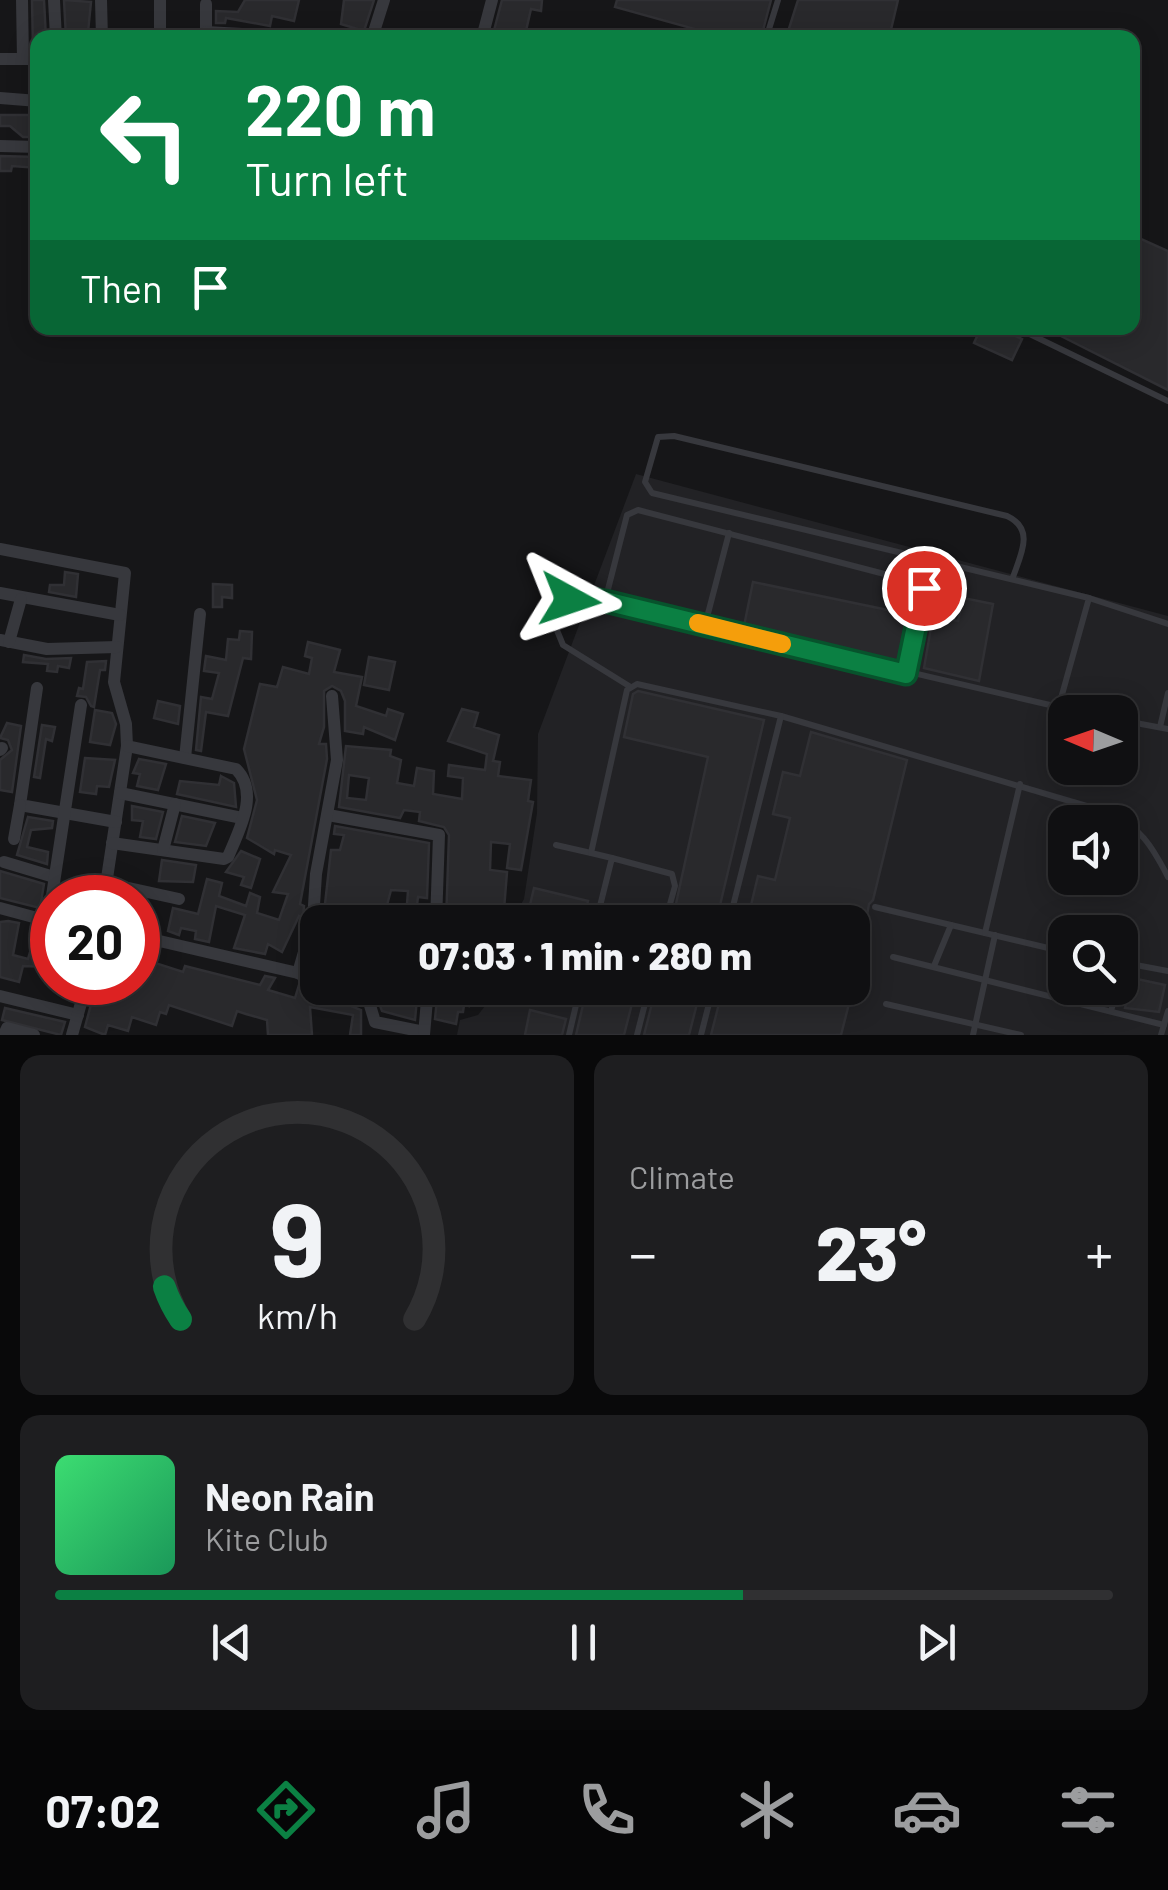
<!DOCTYPE html>
<html lang="en">
<head>
<meta charset="utf-8">
<style>
	:root { --surface:#101012; --page:#1e1e20; --text:#f1f3f6; --muted:#9c9d9f; --line:#303032; --accent:#0b8043 }
	body { margin:0; font-family:Barlow,sans-serif; background:var(--page); color:var(--text); height:100vh; display:flex; flex-direction:column; font-size:38px; white-space:nowrap }
	* { box-sizing:border-box; margin:0 }
	p { font-size:32px; color:var(--muted) }
	.icon { flex:none; width:55px; height:55px; fill:none; stroke:currentColor; stroke-width:2; stroke-linecap:round; stroke-linejoin:round }
	.map { position:relative; height:1035px; overflow:hidden }
	.panel { display:flex; flex-direction:column; gap:20px; padding:20px; background:#09090a; flex:1 }
	.panel>* { flex:none }
	.hud { position:absolute; left:30px; top:30px; width:1110px; height:305px; border-radius:20px; box-shadow:0 5px 25px #0003,0 0 0 2px var(--line); background:#0b8043; color:#fff; overflow:hidden }
	.needle { width:65px; rotate:272deg }
	.tools { position:absolute; left:1048px; top:695px; display:grid; gap:20px }
	.tools a { display:grid; place-items:center; width:90px; height:90px; border-radius:20px; background:var(--surface); box-shadow:0 5px 25px #0003,0 0 0 2px var(--line); font-size:50px }
	.speed { position:absolute; left:30px; top:875px; display:flex; gap:20px; font-size:50px; font-weight:700; text-align:center }
	.speed>* { display:grid; place-content:center; width:130px; height:130px; border-radius:50%; background:var(--surface); box-shadow:0 5px 25px #0003,0 0 0 2px var(--line); line-height:1 }
	.speed .limit { border:15px solid #d22; background:#fff; color:#111 }
	.pin { position:absolute; display:grid; place-items:center; width:85px; height:85px; color:#fff; margin:-42px; border:5px solid #fff; border-radius:50%; box-shadow:0 2px 10px #0007 }
	.me { position:absolute; width:110px; margin:-55px; rotate:95deg; stroke-linejoin:round; filter:drop-shadow(0 0 8px #0008) }
	.turn { display:flex; align-items:center; gap:35px; height:210px; padding:0 50px; font-size:45px }
	.turn .icon { width:130px; height:130px; stroke-width:2.5 }
	.turn b { display:block; font-size:70px; line-height:85px }
	.then { display:flex; align-items:center; height:95px; padding:0 50px; background:#0003; gap:20px; font-size:38px }
	.big { font-size:75px; font-weight:800; line-height:1.1 }
	.panel .card { flex:1; display:flex; flex-direction:column; justify-content:center; gap:15px; min-width:0; padding:0 35px; border-radius:20px; background:var(--page) }
	.panel .dial { align-items:center; gap:0 }
	.dial svg { height:260px; overflow:visible; fill:none; stroke:var(--line); stroke-width:7; stroke-linecap:round; text-anchor:middle }
	.dial text { fill:var(--text); stroke:none }
	.song { display:flex; align-items:center; gap:30px }
	.cover { width:120px; height:120px; border-radius:15px; background:linear-gradient(135deg,hsl(140 70% 55%),hsl(150 70% 35%)) }
	.played { height:10px; border-radius:5px; background:linear-gradient(90deg,var(--accent) 65%,var(--line) 65%) }
	.keys { display:flex; justify-content:space-around; direction:ltr }
	.heat { display:flex; justify-content:space-between; align-items:center; font-size:55px; direction:ltr }
	.panel .tiles { flex:1; display:grid; gap:20px; grid-template-columns:1fr 1fr }
	.card:last-child { grid-column:span 2 }
	.trip { position:absolute; left:300px; top:905px; width:570px; height:100px; border-radius:20px; background:var(--surface); box-shadow:0 5px 25px #0003,0 0 0 2px var(--line); font-weight:800; line-height:100px; text-align:center }
	.menu { display:flex; height:160px; justify-content:space-around; align-items:center; background:#060607; color:var(--muted) }
	.menu .icon { width:70px; height:70px }
	.menu .on { color:var(--accent) }
	.menu b { font-size:45px; color:var(--text) }
	.map>svg:first-child { display:block }
	.built { fill:#222225; fill-rule:evenodd }
	.building { fill:#29292c; stroke:#303034; stroke-width:2.5; fill-rule:evenodd }
	.lines { fill:none; stroke-linecap:round; stroke-linejoin:round }
	.service { stroke:#37383d; stroke-width:6 }
	.minor { stroke:#37383d; stroke-width:12 }
	.route-casing { stroke:#07532c; stroke-width:25 }
	.route { stroke:#0b8043; stroke-width:18 }
	.slow { stroke:#f59e0b; stroke-width:18 }
</style>
</head>
<body>
<div class="map">
<svg width="1168" height="1035" viewBox="0 0 1168 1035">
	<rect width="100%" height="100%" fill="#161618"/>
	<path class="built" d="M636,474L1168,616V1035H457L460,1020L478,1015L499,988H852V922H511L524,899L537,813L538,734ZM1065,712H1120V768H1065ZM1065,822H1120V878H1065ZM1065,932H1120V988H1065Z"/>
	<g class="building">
		<polygon points="32,0 44,0 46,38 38,38 38,49 33,49"/>
		<polygon points="64,0 91,2 88,32 66,38"/>
		<polygon points="245,0 299,0 294,21 272,16 270,26 226,18 225,23 216,23 216,11 238,12"/>
		<polygon points="344,0 374,0 364,31 341,24"/>
		<polygon points="502,0 542,0 541,11 531,9 525,35 492,38"/>
		<polygon points="617,0 771,0 761,38 727,38 615,7"/>
		<polygon points="798,0 898,0 889,38 786,38"/>
		<polygon points="0,115 36,115 37,137 23,137 10,126 0,126"/>
		<polygon points="0,156 38,157 38,168 12,166 11,171 0,171"/>
		<polygon points="1132,235 1168,251 1168,390 1045,328 1132,328"/>
		<polygon points="981,328 998,328 1022,339 1012,360 974,343"/>
		<polygon points="65,572 78,574 76,597 49,592 50,585 64,585"/>
		<polygon points="753,582 912,615 902,663 744,626"/>
		<polygon points="213,584 232,585 232,598 222,597 222,607 213,607"/>
		<polygon points="963,598 993,604 979,681 924,668 933,616 958,621"/>
		<polygon points="240,631 252,632 251,659 243,658 228,716 206,712 201,751 196,750 201,697 212,699 219,673 204,671 206,656 226,660 228,639 239,640"/>
		<polygon points="308,642 340,650 334,672 362,677 356,706 386,716 388,709 403,714 395,740 364,727 363,734 345,731 345,701 341,691 332,686 324,691 324,727 319,744 326,744 327,759 300,904 304,906 303,918 299,916 282,952 268,944 265,954 234,948 245,915 216,906 209,942 195,939 196,931 181,928 179,935 168,931 173,908 198,914 207,879 222,883 219,896 246,906 250,893 260,897 257,913 279,920 288,894 273,892 291,855 275,850 274,854 247,838 257,800 244,749 260,684 277,687 283,667 309,674 312,658 305,656"/>
		<polygon points="24,655 46,659 71,658 69,668 58,666 57,672 47,671 48,664 23,662"/>
		<polygon points="369,657 395,662 389,690 364,685"/>
		<polygon points="106,661 105,670 100,670 94,707 91,706 86,697 77,696 79,688 83,689 87,662"/>
		<polygon points="638,691 764,720 716,922 672,922 708,757 624,737 633,694"/>
		<polygon points="158,701 180,706 178,724 154,718"/>
		<path d="M462,709L478,713L474,727L499,735L493,761L500,762L498,776L531,780L528,801L533,802L521,870L507,868L510,844L491,842L490,870L507,872L503,922H446L449,835L444,827L419,821L420,812L404,810L400,818L339,807L346,746L391,750L390,756L401,760L397,783L414,786L417,768L434,771L433,794L462,799L463,778L448,776L449,765L485,770L487,754L448,741ZM349,775L369,778L366,800L347,798Z"/>
		<polygon points="95,710 112,713 116,724 110,745 90,742"/>
		<polygon points="7,723 21,726 12,792 0,790 0,760 12,750 8,740 0,738"/>
		<polygon points="42,725 55,727 52,741 46,739 40,778 34,777"/>
		<polygon points="811,732 907,760 873,900 869,904 856,974 852,922 747,922 758,876 775,880 790,818 773,814 783,772 800,776"/>
		<polygon points="85,758 115,760 109,787 97,786 96,794 80,792"/>
		<polygon points="139,759 166,764 158,790 137,786 140,774 133,773"/>
		<polygon points="221,776 234,783 236,807 177,794 180,781 219,785"/>
		<polygon points="132,806 163,812 156,839 140,837 143,821 132,820"/>
		<polygon points="182,816 215,823 206,846 175,842"/>
		<polygon points="28,817 53,821 52,828 31,830 27,847 48,852 47,864 17,855"/>
		<polygon points="335,826 429,843 427,898 418,897 417,905 407,904 408,891 391,890 386,909 402,912 400,922 323,922 331,850 340,850 344,835 334,834"/>
		<polygon points="241,851 260,859 251,888 241,885 244,877 226,872"/>
		<polygon points="162,860 196,865 193,882 159,881"/>
		<polygon points="0,871 44,884 40,908 0,898"/>
		<polygon points="534,888 588,901 583,922 526,922"/>
		<polygon points="8,921 19,923 13,955 28,959 30,952 37,954 45,931 52,932 49,967 23,966 19,982 0,977 0,922"/>
		<polygon points="138,946 159,951 155,963 183,972 185,966 260,985 265,976 275,978 268,990 295,998 299,985 361,1010 361,1035 350,1035 353,1015 310,1007 312,1035 268,1035 267,1020 246,1014 237,1011 232,1026 169,1005 166,1014 160,1012 156,1025 132,1017 128,1031 108,1025 105,1035 85,1027 97,982 138,982"/>
		<polygon points="1132,978 1165,985 1159,1012 1125,1008"/>
		<polygon points="384,988 418,988 415,1020 382,1011 376,995 383,997"/>
		<polygon points="438,988 473,988 469,1006 464,1005 463,1012 458,1012 456,1024 435,1019"/>
		<polygon points="587,988 636,988 624,1035 576,1035"/>
		<polygon points="656,988 701,988 689,1035 644,1035"/>
		<polygon points="723,988 853,988 841,1035 711,1035"/>
		<polygon points="5,1008 65,1022 61,1035 2,1020"/>
		<polygon points="530,1010 566,1019 562,1035 525,1035"/>
	</g>
	<g class="lines">
		<g class="service">
			<polyline points="769,29 778,0"/>
			<polyline points="1017,328 1168,401"/>
			<path d="M1013,577C1021,554 1035,529 1007,516L674,436L658,437L645,482L652,493L1089,598L1058,709"/>
			<polyline points="1089,598 1168,624"/>
			<polyline points="605,601 627,515 638,510 919,583 925,597 906,674"/>
			<polyline points="705,625 729,533"/>
			<polyline points="629,686 563,645 554,623 570,600 605,601 1080,712"/>
			<polyline points="1120,720 1168,729"/>
			<polyline points="1160,727 1168,693"/>
			<polyline points="556,845 591,853"/>
			<path d="M612,858L591,853L627,690L637,684L781,716L1107,812C1140,826 1152,846 1168,877"/>
			<polyline points="875,907 1065,952"/>
			<polyline points="596,922 612,858 672,874 675,886 665,922"/>
			<polyline points="729,922 781,716"/>
			<polyline points="985,933 1020,784"/>
			<polyline points="893,957 1164,1025"/>
			<polyline points="1120,962 1168,971"/>
			<polyline points="934,966 951,925"/>
			<polyline points="1051,994 1056,951"/>
			<polyline points="886,1004 1021,1035"/>
			<polyline points="1111,1011 1125,963"/>
			<polyline points="569,1035 580,988"/>
			<polyline points="637,1035 649,988"/>
			<polyline points="701,1035 713,988"/>
			<polyline points="973,1035 995,935"/>
			<polyline points="1161,1035 1168,1011"/>
		</g>
		<g class="minor">
			<polyline points="22,0 23,59"/>
			<polyline points="54,0 56,38"/>
			<polyline points="101,0 102,38"/>
			<polyline points="160,0 160,38"/>
			<polyline points="206,32 206,4"/>
			<polyline points="205,38 206,32 310,38"/>
			<polyline points="372,38 384,0"/>
			<polyline points="482,38 492,0"/>
			<polyline points="0,59 38,59"/>
			<polyline points="0,98 38,101"/>
			<polyline points="0,146 38,147"/>
			<polyline points="0,549 125,573 114,682 126,724 127,746 104,898"/>
			<polyline points="0,593 120,615"/>
			<polyline points="0,640 47,649 117,647"/>
			<polyline points="9,642 21,599"/>
			<polyline points="37,688 20,805 116,822"/>
			<polyline points="0,750 2,748"/>
			<polyline points="185,758 200,614"/>
			<polyline points="120,793 242,818"/>
			<polyline points="328,815 439,835 436,922"/>
			<polyline points="14,839 20,805"/>
			<path d="M112,843L224,859L228,857C239,830 260,793 236,769L127,746"/>
			<polyline points="163,850 175,804"/>
			<polyline points="4,862 54,877"/>
			<polyline points="106,883 179,899"/>
			<polyline points="0,908 52,922"/>
			<polyline points="48,922 81,705"/>
			<polyline points="138,936 298,973 318,984"/>
			<polyline points="298,973 313,921 316,874 337,760 332,696"/>
			<polyline points="324,988 369,1002 375,1022 424,1032"/>
			<polyline points="0,996 78,1015"/>
			<polyline points="4,1035 7,1028 34,1035"/>
			<polyline points="72,1035 87,982"/>
			<polyline points="424,1035 428,988"/>
		</g>
	</g>
	<g class="lines">
		<defs>
			<polyline id="route" points="570,600 582,597 605,601 906,674 924,588"/>
		</defs>
		<use href="#route" class="route-casing"/>
		<use href="#route" class="route"/>
		<polyline class="slow" points="698,623 782,644"/>
	</g>
</svg>
<div class="tools">
<a><svg class="needle" viewBox="-14 -14 28 28"><path d="M0-13l5 13h-10z" fill="#e53935"/><path d="M0 13l5-13h-10z" fill="#9c9d9f"/></svg></a>
<a><svg class="icon" aria-label="sound" viewBox="0 0 24 24"><path d="M4 9h4l5-4v14l-5-4H4zM17 9q2 3 0 6"/></svg></a>
<a><svg class="icon" aria-label="search" viewBox="0 0 24 24"><circle cx="10" cy="10" r="6"/><path d="M15 15l6 6"/></svg></a>
</div>
<div class="speed"><div class="limit">20</div></div>
<div class="pin" style="left:924px;top:588px;background:#d93025"><svg class="icon" aria-label="arrive" viewBox="0 0 24 24"><path d="M6 21V4h12l-3 4 3 4H6"/></svg></div>
<svg class="me" style="left:570px;top:600px" viewBox="-20 -20 40 40"><path d="M0-17L14 15 0 8-14 15z" fill="#0b8043" stroke="#fff" stroke-width="4"/></svg>
<div class="trip">07:03 · 1 min · 280 m</div>
<div class="hud">
<div class="turn"><svg class="icon" aria-label="left" viewBox="0 0 24 24"><path d="M17 20v-9H6M10 6l-5 5 5 5"/></svg><div><b>220 m</b>Turn left</div></div>
<div class="then">Then<svg class="icon" aria-label="arrive" viewBox="0 0 24 24"><path d="M6 21V4h12l-3 4 3 4H6"/></svg></div>
</div>
</div>
<section class="panel">
<div class="tiles">
<div class="card dial"><svg viewBox="0 0 100 80">
<path d="M14 69A42 42 0 1 1 86 69"/>
<path d="M14 69A42 42 0 0 1 9 59" stroke="#0b8043"/>
<text x="50" y="56" font-size="32" font-weight="700">9</text>
<text x="50" y="72" font-size="11">km/h</text>
</svg></div>
<div class="card"><p>Climate</p>
<div class="heat"><a>−</a><b class="big">23°</b><a>+</a></div>
</div>
<div class="card">
<div class="song"><i class="cover"></i><div><b>Neon Rain</b><p>Kite Club</p></div></div>
<div class="played"></div>
<div class="keys"><svg class="icon" aria-label="previous" viewBox="0 0 24 24"><path d="M18 5L8 12l10 7zM5 5v14"/></svg><svg class="icon" aria-label="pause" viewBox="0 0 24 24"><path d="M8 5v14M16 5v14"/></svg><svg class="icon" aria-label="next" viewBox="0 0 24 24"><path d="M6 5l10 7-10 7zM19 5v14"/></svg></div>
</div>
</div>
</section>
<nav class="menu">
<b>07:02</b>
<svg class="icon on" aria-label="directions" viewBox="0 0 24 24"><path d="M12 3l9 9-9 9-9-9zM9 14v-3h6M13 9l2 2-2 2"/></svg>
<svg class="icon" aria-label="music" viewBox="0 0 24 24"><path d="M9 18V5l10-2v13"/><circle cx="6" cy="18" r="3"/><circle cx="16" cy="16" r="3"/></svg>
<svg class="icon" aria-label="phone" viewBox="0 0 24 24"><path d="M5 4h4l2 5-3 2q2 4 5 5l2-3 5 2v4C11 20 4 13 5 4z"/></svg>
<svg class="icon" aria-label="climate" viewBox="0 0 24 24"><path d="M12 3v18M4 7l16 10M4 17L20 7"/></svg>
<svg class="icon" aria-label="car" viewBox="0 0 24 24"><path d="M5 17H2v-5l4-1 3-4h7l3 4 3 1v5h-3M9 17h6M6 11h13"/><circle cx="7" cy="17" r="2"/><circle cx="17" cy="17" r="2"/></svg>
<svg class="icon" aria-label="filters" viewBox="0 0 24 24"><path d="M4 7h16M4 17h16"/><circle cx="9" cy="7" r="2"/><circle cx="15" cy="17" r="2"/></svg>
</nav>
</body>
</html>
